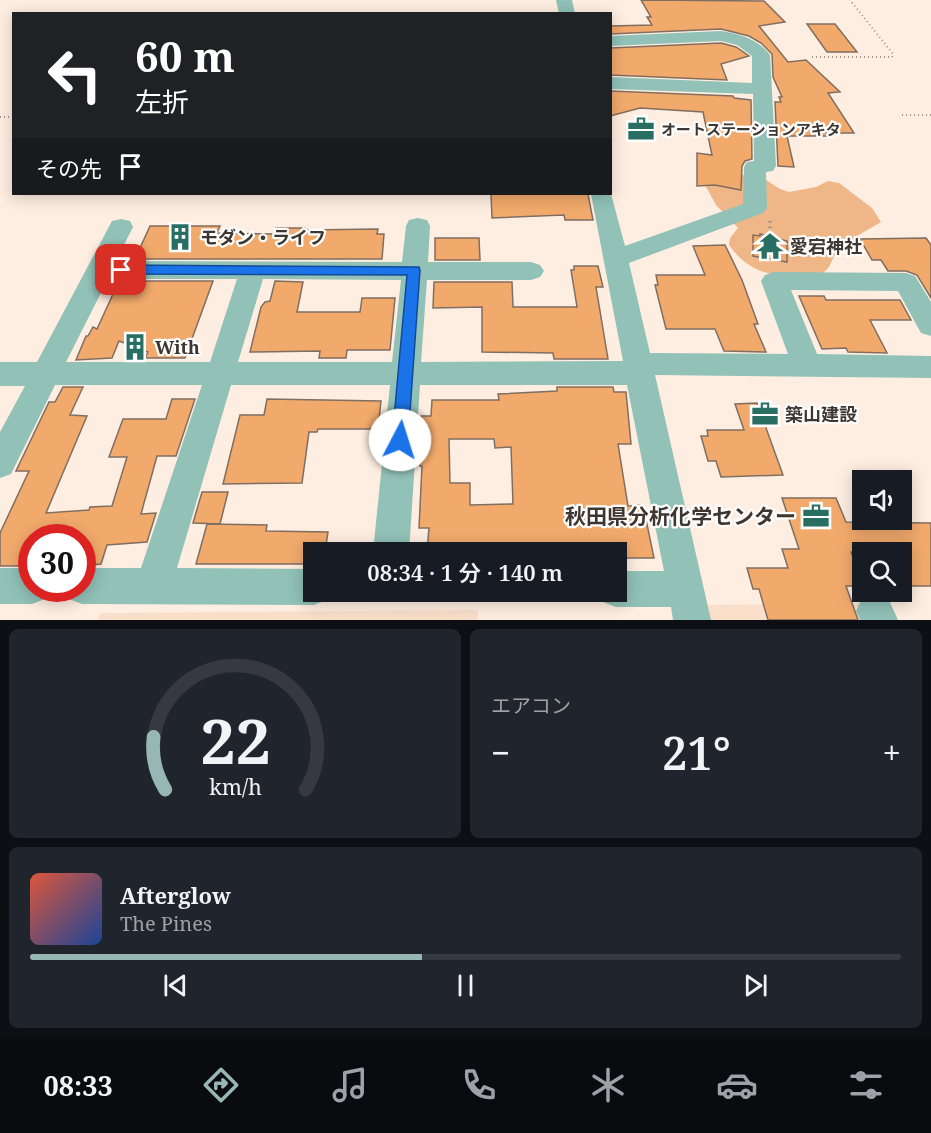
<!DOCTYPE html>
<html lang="ja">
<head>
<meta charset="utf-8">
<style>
	:root { --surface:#171b24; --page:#20242c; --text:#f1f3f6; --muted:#9ea1a6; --line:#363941; --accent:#97b7b4 }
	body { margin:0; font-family:"Noto Serif","Noto Sans JP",serif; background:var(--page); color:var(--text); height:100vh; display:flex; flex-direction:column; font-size:22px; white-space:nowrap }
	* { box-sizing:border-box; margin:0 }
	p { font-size:20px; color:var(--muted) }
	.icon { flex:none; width:33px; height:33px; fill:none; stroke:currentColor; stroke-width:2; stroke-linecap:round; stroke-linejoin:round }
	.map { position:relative; height:620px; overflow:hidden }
	.details { display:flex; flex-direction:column; gap:9px; padding:9px; background:#0d0f14; flex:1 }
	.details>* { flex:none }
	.guide { position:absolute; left:12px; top:12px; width:600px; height:183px; border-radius:0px; box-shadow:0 3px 15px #0003; background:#202124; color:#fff; overflow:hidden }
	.tools { position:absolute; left:852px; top:470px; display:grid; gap:12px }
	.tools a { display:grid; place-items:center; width:60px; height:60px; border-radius:0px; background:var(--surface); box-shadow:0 3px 15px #0003; font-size:30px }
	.speed { position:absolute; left:18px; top:524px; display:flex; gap:12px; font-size:30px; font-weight:700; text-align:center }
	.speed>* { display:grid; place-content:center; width:78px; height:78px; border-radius:50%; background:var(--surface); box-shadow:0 3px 15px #0003; line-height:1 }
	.speed .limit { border:9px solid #d22; background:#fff; color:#111 }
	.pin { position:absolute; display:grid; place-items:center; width:51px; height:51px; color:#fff; margin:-26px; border-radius:12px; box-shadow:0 3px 9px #0006 }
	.me { position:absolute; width:66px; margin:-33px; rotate:5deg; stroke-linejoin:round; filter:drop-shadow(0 0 4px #0008) }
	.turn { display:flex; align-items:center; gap:21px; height:126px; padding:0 24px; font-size:27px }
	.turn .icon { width:78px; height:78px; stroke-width:2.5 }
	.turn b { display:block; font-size:42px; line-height:51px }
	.then { display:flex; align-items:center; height:57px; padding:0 24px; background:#0003; gap:12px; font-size:22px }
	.big { font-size:45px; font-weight:600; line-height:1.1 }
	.details .tile { flex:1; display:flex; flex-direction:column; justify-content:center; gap:9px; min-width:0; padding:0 21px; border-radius:9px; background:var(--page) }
	.details .dial { align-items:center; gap:0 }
	.dial svg { height:156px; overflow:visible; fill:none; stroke:var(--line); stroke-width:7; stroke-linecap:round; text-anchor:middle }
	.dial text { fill:var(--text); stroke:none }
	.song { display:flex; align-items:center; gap:18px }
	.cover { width:72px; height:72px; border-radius:9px; background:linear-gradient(135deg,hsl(10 70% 55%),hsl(220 70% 35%)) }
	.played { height:6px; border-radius:3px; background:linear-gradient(90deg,var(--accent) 45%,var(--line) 45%) }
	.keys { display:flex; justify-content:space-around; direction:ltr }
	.heat { display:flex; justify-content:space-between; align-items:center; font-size:33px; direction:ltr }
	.details .tiles { flex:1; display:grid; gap:9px; grid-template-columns:1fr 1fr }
	.tile:last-child { grid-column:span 2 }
	.trip { position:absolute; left:303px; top:542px; width:324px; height:60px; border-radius:0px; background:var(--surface); box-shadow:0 3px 15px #0003; font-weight:600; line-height:60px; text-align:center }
	.tab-bar { display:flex; height:96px; justify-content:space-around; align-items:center; background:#090b0e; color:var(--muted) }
	.tab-bar .icon { width:42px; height:42px }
	.tab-bar .selected { color:var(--accent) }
	.tab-bar b { font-size:27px; color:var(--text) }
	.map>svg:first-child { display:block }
	.built { fill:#f9dfca }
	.green { fill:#efb688 }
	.building { fill:#f2aa6c; stroke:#806e60; stroke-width:1.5; fill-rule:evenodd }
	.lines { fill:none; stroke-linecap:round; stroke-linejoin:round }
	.path-far1 { stroke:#a1958b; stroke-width:2; stroke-dasharray:1 3; stroke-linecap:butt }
	.path { stroke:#a1958b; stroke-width:4; stroke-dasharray:1.5 4; stroke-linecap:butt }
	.street { fill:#91c1b7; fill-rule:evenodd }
	.route { fill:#1a73e8; stroke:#114b97; stroke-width:1.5 }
	.labels { text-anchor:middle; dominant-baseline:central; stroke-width:4.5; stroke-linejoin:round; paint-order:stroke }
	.far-poi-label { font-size:15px; font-weight:bold; fill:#3e3630; stroke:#fefefe; text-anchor:start }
	.poi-label { font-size:18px; font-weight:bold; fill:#3e3630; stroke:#fefefe; text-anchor:start }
	.near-poi-label { font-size:21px; font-weight:bold; fill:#3e3630; stroke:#fefefe; text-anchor:end }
</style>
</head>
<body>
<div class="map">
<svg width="931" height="620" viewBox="0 0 931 620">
	<rect width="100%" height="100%" fill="#feeee1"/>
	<g class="built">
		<polygon points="861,603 868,620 708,620 704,605"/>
		<polygon points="478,610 478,620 98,620 100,613"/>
	</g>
	<path class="green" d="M722,172L763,178L780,189L789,192L816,187L828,181L839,183L872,208L881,222L857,236L834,256L829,267L819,277C781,276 753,279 729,245L730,238L738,228L716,205L705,185Z"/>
	<g class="building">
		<polygon points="641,0 764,1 785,22 759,26 788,62 806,60 840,92 828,93 854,133 826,133 828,136 787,136 794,167 778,166 775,102 781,102 779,97 782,97 773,77 772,54 761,43 749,36 721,29 610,34 610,26 652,25 647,17 651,17"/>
		<polygon points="807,24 835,24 857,52 827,52"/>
		<polygon points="721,43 736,47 749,56 721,64 727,80 610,75 610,48"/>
		<polygon points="610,91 733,96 734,98 751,100 752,159 745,161 742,166 741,190 715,185 697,186 697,153 712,155 703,112 640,108 610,116"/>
		<polygon points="491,194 588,194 593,220 565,220 564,215 492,218"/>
		<polygon points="150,226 220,226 217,233 274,234 276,228 305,228 304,230 378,229 377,234 384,234 382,259 135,259"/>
		<polygon points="760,234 787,241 787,262 753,256 753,235 760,236"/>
		<polygon points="435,238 479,238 480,260 435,260"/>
		<polygon points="926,238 931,245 931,298 917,275 906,271 888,271 881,260 872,260 860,239"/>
		<polygon points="725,245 742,280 758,324 754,324 766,352 724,351 715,329 666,329 655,285 658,285 656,275 705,275 693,246"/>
		<polygon points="574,266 598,266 603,287 596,287 608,359 554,359 553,353 482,352 482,307 433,308 434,282 512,282 513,307 577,307 571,270 574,270"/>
		<polygon points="119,281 213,281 185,358 145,358 148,352 119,341 112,358 76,360 86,336 88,336 93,327 97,329"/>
		<polygon points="275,281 303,282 297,312 360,312 362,298 395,298 390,350 347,350 346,358 319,358 320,351 250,352 261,307 265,302 270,301"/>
		<polygon points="799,296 824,296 826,300 900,300 911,320 870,320 887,353 848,352 846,348 822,349"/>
		<polygon points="63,387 83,387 70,415 87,416 46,513 89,510 90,507 112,506 127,457 109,457 123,419 166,419 172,399 195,399 176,456 157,456 141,514 156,513 147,542 107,545 101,564 82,566 82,537 32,537 32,566 0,566 0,533 29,471 16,471 49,402 55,402"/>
		<path d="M557,387H613L614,392H626L631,444H618L628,506L643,505L654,558H625L624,552H427L429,528H419L422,466H420V439L421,416H431L432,400H499L498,394L557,391ZM449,439H494L495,448L511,447L513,504L470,505V483H450Z"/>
		<polygon points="267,399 381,401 378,429 318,429 317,432 309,432 302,483 223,484 240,415 264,415"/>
		<polygon points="757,403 783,475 721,477 716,461 708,461 701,436 708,436 707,430 744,430 735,404"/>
		<polygon points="202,492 228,492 220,524 193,523"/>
		<polygon points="782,498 836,498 846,522 931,523 931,586 902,586 902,552 851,552 862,583 862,586 846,586 858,620 768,620 759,589 753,589 747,568 788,568 782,549 799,549"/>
		<polygon points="207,524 267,525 266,531 328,532 325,552 314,552 314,564 196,564"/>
	</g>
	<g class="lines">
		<g class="path-far1">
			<polyline points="812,57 892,57 893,54 850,0"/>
			<polyline points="902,115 931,115"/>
			<polyline points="0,117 14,117"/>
		</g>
		<polyline class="path" points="770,221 770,234"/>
		<g class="street">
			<polygon points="556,0 572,0 575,14 559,14"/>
			<path d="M721,31C740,34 758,39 770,55L776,166L773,171L766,172L767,208L763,213L629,263L650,353L788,354L761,281L765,275L774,272L906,273L915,276L931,302V336L921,333L898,291L791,290L817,354L931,356V378L655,375L711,620H673L671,607H616L603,602L598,591H616V571H664L627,385H420L409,552H373L390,385H231L177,568L314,569V591H331L327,600L314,605L82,604L69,599L64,588H82V568H141L202,385H55L11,474L0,478V432L25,386H0V362H37L112,221L121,219L130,221L133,227L116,261L402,262L406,226L409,220L418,218L427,220L430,226L428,262H531L540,265L544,271L540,277L531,280H427L421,362L623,361L591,194H610V190L625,246L743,204L744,167L747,162L754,161L753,94L610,89V77L752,83V56L737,45L721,41L610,46V36ZM108,279H237L210,362H66ZM263,279L401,280L392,362H238Z"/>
			<polygon points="0,568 32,568 32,588 50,588 45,599 32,604 0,604"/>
			<polygon points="875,592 888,598 898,620 860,620 856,611 862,598"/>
		</g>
	</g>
	<polygon class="route" points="121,265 419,267 420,270 408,440 405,445 400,447 394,445 392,440 407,275 121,274 115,270"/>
	<defs>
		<symbol id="office-bare" viewBox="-9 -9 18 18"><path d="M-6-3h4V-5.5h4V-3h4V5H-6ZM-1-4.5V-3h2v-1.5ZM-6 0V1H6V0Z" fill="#286e63" stroke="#fefefe" stroke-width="2.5" paint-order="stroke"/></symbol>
		<symbol id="building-bare" viewBox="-9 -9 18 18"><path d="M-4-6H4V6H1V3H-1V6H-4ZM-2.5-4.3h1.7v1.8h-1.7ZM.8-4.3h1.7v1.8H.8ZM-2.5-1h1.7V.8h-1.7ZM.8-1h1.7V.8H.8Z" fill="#286e63" stroke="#fefefe" stroke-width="2.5" paint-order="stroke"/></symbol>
		<symbol id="temple-bare" viewBox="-9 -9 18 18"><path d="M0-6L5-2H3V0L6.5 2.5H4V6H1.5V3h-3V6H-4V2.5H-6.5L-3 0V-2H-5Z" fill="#286e63" stroke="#fefefe" stroke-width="2.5" paint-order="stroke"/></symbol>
	</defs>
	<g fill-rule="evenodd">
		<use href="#office-bare" x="622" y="110" width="38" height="38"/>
		<use href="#building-bare" x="161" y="218" width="38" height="38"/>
		<use href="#temple-bare" x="751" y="227" width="38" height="38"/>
		<use href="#building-bare" x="116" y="328" width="38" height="38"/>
		<use href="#office-bare" x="746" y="395" width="38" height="38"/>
		<use href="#office-bare" x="797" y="497" width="38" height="38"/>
	</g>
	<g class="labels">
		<g class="far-poi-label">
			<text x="661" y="129">オートステーションアキタ</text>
		</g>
		<g class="poi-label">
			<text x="200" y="237">モダン・ライフ</text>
			<text x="790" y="246">愛宕神社</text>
			<text x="155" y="347">With</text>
			<text x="785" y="414">築山建設</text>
		</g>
		<g class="near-poi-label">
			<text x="796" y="516">秋田県分析化学センター</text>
		</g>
	</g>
</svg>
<div class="tools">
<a><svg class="icon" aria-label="sound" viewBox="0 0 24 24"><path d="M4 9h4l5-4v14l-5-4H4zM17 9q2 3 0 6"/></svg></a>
<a><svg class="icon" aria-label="search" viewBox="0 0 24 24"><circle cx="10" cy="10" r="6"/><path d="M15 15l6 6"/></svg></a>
</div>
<div class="speed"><div class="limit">30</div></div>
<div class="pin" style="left:121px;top:270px;background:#d93025"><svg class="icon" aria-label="arrive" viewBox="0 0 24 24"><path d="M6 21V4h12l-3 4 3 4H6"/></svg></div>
<svg class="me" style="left:400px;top:440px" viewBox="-20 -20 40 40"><circle r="19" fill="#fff"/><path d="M0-13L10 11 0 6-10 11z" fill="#1a73e8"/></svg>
<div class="trip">08:34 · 1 分 · 140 m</div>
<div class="guide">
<div class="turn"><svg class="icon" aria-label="left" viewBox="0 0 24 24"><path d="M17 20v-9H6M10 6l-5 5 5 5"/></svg><div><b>60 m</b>左折</div></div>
<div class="then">その先<svg class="icon" aria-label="arrive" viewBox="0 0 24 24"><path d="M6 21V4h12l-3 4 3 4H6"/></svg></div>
</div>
</div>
<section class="details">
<div class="tiles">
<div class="tile dial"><svg viewBox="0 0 100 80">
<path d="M14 69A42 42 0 1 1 86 69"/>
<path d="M14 69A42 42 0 0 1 8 42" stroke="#97b7b4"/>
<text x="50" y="56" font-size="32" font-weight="700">22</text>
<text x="50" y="72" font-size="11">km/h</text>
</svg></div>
<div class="tile"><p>エアコン</p>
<div class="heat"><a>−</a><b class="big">21°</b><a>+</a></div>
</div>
<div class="tile">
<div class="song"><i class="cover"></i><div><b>Afterglow</b><p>The Pines</p></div></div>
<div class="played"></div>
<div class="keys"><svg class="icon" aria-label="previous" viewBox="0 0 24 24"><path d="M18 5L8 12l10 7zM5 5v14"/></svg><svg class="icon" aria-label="pause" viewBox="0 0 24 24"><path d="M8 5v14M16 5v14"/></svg><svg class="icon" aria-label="next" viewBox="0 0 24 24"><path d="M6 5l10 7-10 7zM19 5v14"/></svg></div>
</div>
</div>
</section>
<nav class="tab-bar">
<b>08:33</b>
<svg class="icon selected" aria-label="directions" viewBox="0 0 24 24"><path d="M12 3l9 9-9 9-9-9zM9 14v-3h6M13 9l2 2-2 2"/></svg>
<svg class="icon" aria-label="music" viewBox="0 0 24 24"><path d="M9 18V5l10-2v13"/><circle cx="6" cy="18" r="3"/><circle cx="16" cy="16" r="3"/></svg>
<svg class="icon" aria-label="phone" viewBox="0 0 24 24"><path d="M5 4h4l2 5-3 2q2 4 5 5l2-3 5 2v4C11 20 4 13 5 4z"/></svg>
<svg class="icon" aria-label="climate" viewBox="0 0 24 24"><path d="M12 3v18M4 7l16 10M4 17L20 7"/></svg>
<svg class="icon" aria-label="car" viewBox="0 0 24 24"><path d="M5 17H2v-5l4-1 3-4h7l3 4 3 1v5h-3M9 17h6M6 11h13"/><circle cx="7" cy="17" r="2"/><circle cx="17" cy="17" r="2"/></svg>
<svg class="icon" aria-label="filters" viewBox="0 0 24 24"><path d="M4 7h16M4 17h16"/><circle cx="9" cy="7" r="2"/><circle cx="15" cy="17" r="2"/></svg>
</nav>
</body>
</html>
